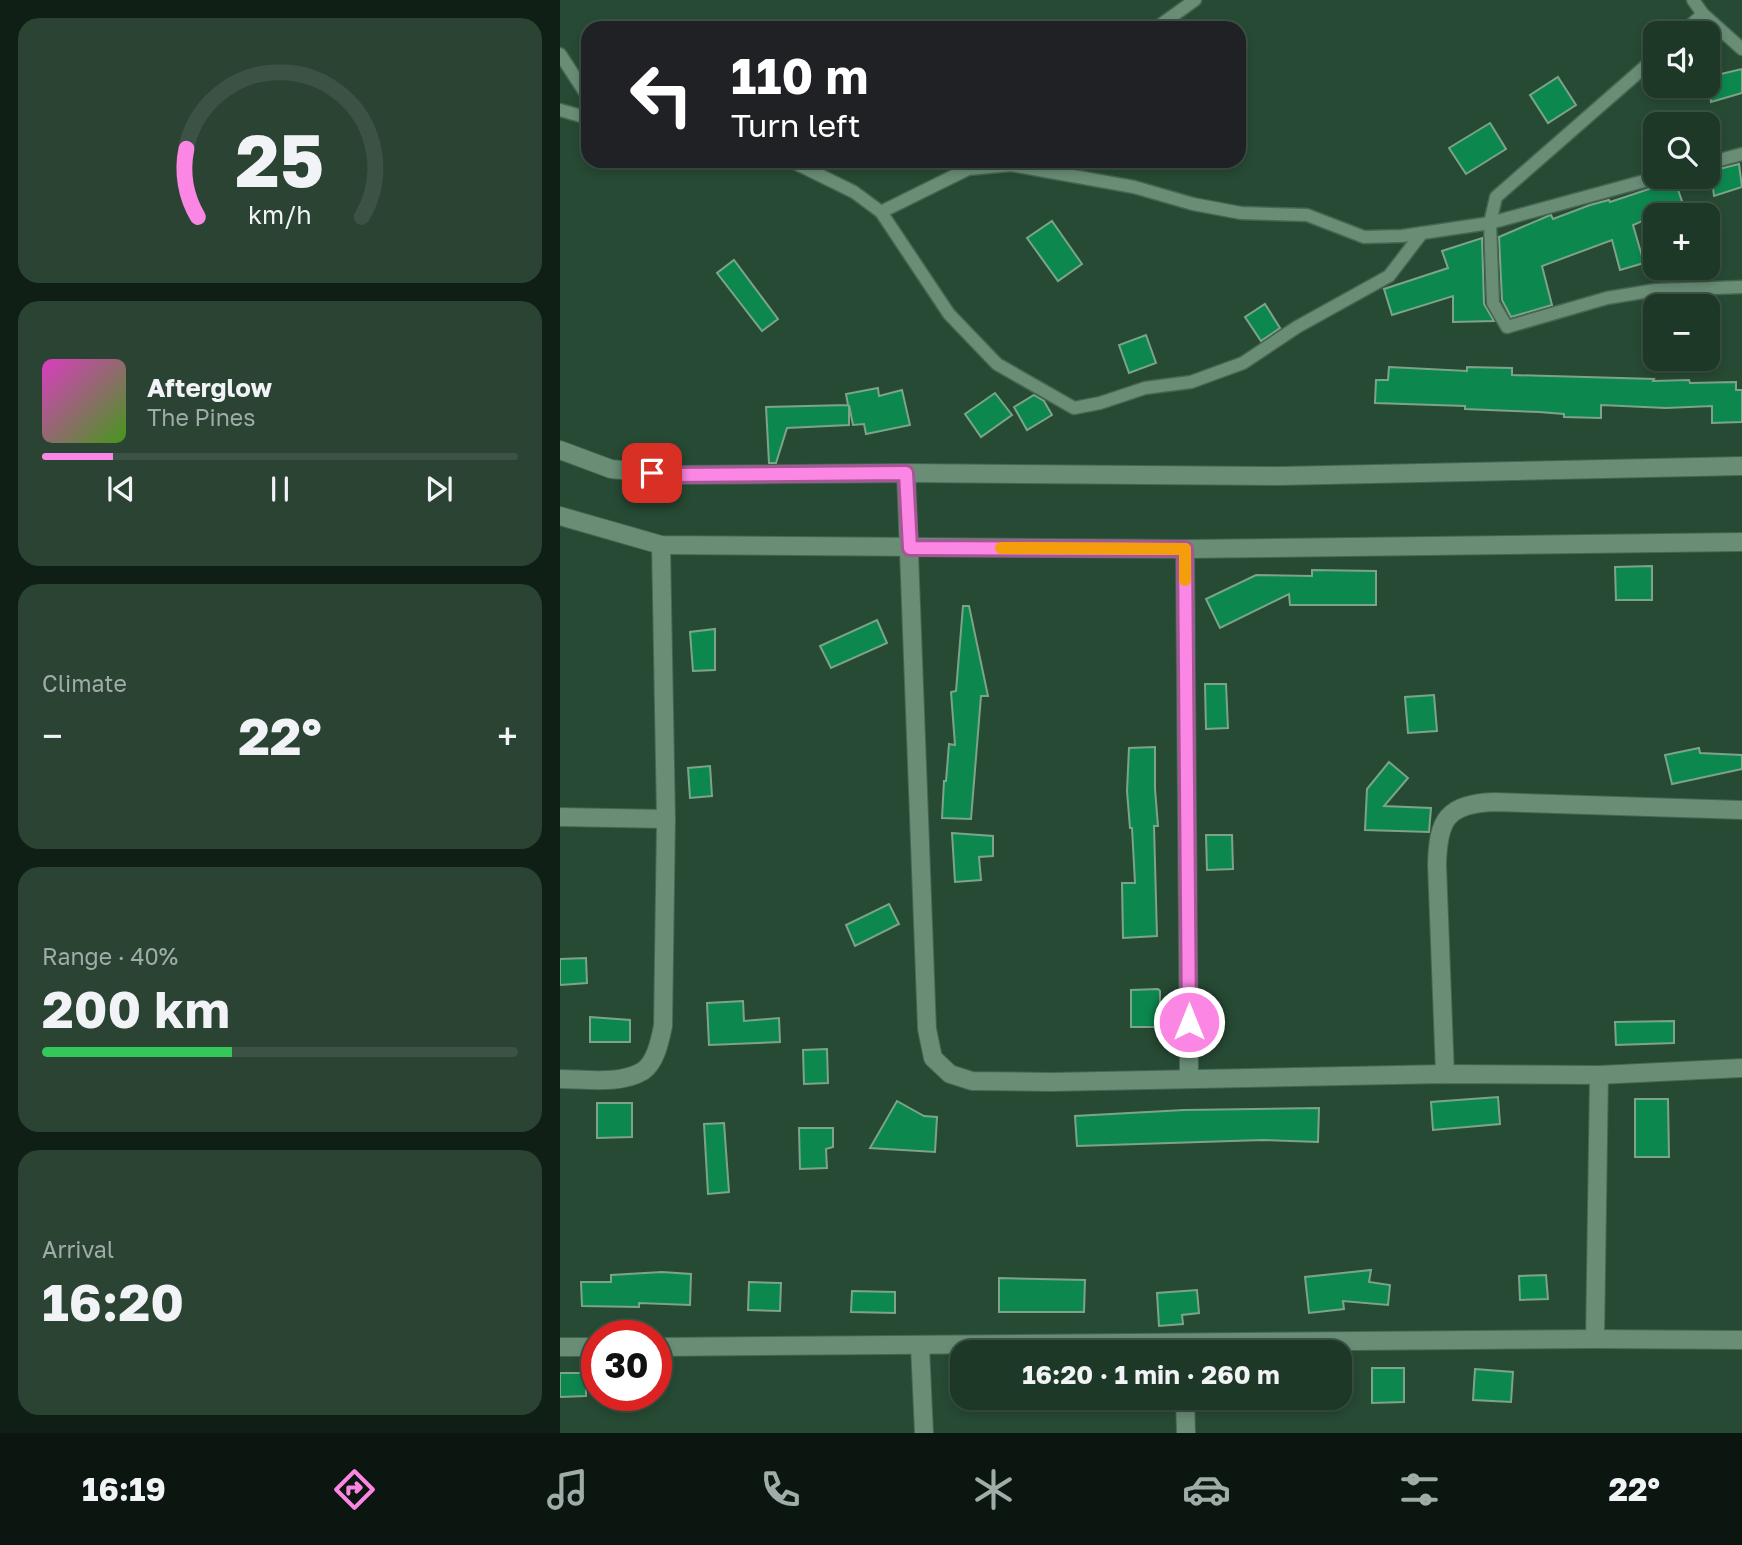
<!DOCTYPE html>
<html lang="en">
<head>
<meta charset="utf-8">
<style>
	:root { --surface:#1d3827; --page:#2a4333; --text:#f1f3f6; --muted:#a0aca7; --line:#3b5244; --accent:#fc86e4 }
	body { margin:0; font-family:"Golos Text",sans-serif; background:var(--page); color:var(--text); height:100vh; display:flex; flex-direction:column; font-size:26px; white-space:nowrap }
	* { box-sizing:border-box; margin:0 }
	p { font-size:23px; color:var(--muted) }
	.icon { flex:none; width:38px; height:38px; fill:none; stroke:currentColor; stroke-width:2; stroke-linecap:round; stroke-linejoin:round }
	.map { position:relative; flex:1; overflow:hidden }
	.side { display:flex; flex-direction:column; gap:18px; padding:18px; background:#101f15; width:560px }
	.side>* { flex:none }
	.top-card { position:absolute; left:21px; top:21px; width:665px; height:147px; border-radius:21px; box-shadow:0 4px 10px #0003,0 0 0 2px var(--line); background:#202124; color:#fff; overflow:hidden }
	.tools { position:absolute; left:1083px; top:21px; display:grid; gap:14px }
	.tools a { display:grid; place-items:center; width:77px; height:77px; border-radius:14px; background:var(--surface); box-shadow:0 4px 10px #0003,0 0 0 2px var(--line); font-size:35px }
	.speed { position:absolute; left:21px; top:1320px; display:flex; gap:14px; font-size:35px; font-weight:700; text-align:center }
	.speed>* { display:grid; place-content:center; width:91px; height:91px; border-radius:50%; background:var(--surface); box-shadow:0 4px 10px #0003,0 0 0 2px var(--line); line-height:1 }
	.speed .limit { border:10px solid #d22; background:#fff; color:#111 }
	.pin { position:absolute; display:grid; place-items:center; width:60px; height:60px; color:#fff; margin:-30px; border-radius:14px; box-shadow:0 4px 10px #0006 }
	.me { position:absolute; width:77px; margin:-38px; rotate:0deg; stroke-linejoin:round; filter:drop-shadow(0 0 5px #0008) }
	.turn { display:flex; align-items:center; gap:24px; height:147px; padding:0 35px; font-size:32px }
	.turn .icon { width:91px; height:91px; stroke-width:2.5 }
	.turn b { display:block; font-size:49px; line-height:60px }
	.big { font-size:52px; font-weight:700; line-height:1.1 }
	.side .tile { flex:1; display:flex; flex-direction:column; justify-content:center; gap:10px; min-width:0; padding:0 24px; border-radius:21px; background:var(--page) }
	.side .dial { align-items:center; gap:0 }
	.dial svg { height:182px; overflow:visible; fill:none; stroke:var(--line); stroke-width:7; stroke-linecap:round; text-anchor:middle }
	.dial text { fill:var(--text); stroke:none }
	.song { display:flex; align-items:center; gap:21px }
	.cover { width:84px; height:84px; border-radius:10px; background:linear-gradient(135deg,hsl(310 70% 55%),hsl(100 70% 35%)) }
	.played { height:7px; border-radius:4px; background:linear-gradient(90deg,var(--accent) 15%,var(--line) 15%) }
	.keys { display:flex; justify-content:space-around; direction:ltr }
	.heat { display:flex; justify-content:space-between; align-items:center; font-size:38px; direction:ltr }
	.charge { height:10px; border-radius:5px; background:linear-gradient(90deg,#34c759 40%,var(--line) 0) }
	.trip { position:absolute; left:390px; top:1340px; width:402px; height:70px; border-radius:21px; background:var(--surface); box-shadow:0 4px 10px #0003,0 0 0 2px var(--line); font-weight:700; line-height:70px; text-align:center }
	.menu { display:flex; height:112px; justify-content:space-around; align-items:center; background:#0c1610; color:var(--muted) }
	.menu .icon { width:49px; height:49px }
	.menu .selected { color:var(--accent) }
	.menu b { font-size:32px; color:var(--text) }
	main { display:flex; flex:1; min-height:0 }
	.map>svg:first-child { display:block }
	.building { fill:#0c884f; stroke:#7da38a; stroke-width:2 }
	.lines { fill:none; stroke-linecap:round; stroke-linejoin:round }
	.service-casing { stroke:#466553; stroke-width:15 }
	.minor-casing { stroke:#466553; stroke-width:20 }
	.tertiary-casing { stroke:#466553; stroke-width:20 }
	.service { stroke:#698d75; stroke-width:12 }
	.minor { stroke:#698d75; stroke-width:18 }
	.tertiary { stroke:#698d75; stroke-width:18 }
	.route-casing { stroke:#a45794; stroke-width:18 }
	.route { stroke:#fc86e4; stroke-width:12 }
	.slow { stroke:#f59e0b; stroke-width:12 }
</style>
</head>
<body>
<main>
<section class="side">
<div class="tile dial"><svg viewBox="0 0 100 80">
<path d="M14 69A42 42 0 1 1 86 69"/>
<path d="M14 69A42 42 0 0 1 9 39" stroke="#fc86e4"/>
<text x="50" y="56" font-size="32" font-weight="700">25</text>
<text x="50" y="72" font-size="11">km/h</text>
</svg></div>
<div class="tile">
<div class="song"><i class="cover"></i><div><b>Afterglow</b><p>The Pines</p></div></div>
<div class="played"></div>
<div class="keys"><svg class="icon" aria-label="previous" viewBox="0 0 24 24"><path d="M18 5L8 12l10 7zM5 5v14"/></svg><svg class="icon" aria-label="pause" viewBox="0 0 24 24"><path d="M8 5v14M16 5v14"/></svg><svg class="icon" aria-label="next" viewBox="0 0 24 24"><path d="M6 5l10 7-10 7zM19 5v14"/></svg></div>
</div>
<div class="tile"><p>Climate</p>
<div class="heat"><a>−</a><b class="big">22°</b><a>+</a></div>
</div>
<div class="tile"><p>Range · 40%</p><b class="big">200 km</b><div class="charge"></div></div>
<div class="tile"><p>Arrival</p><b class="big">16:20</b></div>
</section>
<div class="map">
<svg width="1182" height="1433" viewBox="0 0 1182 1433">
	<rect width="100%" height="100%" fill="#274a34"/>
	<g class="building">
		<polygon points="1182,69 1182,93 1151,102 1148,77"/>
		<polygon points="998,77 1016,105 988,123 970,95"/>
		<polygon points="930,123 946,149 906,174 889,148"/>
		<polygon points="1179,164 1182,187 1154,196 1151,171"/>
		<polygon points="1114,178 1124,207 1096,215 1073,225 1084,263 1060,270 1052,240 982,266 992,305 951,317 942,300 939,237 988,216 991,215 993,219 1030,205 1049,200 1050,202 1101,185"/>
		<polygon points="492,221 522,264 498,281 467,238"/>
		<polygon points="922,238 924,304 934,321 893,322 893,296 832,315 824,289 888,268 882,251"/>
		<polygon points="174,260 218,319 202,331 157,273"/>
		<polygon points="705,304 720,328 701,341 685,317"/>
		<polygon points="586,335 596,363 569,373 559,345"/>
		<polygon points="829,367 907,371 907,367 952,368 952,375 1094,379 1093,381 1129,380 1130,383 1176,382 1176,390 1182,390 1182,422 1152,423 1152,406 1106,408 1041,405 1041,418 1004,417 1004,414 979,412 905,409 905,406 815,403 816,380 828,380"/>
		<polygon points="318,388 319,396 342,390 350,425 306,434 304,424 293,425 289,405 289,425 227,428 216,463 209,463 206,407 288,405 286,394"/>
		<polygon points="435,393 452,415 421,437 405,414"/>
		<polygon points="474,395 484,401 492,415 467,430 454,407"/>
		<polygon points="1092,566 1092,600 1056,600 1055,567"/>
		<polygon points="752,570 816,571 816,605 730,605 729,594 660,628 646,599 696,575 752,576"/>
		<polygon points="403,606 409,606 428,696 421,696 411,819 382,818 384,781 386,781 389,744 395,745 391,692 396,691"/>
		<polygon points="317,620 327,643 271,668 260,646"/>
		<polygon points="155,629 155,670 133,671 130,632"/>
		<polygon points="645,684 666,684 668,728 646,729"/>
		<polygon points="874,695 877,731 848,733 845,697"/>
		<polygon points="595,747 595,789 598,826 594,826 597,936 563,938 562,883 575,883 572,828 570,828 567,791 569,748"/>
		<polygon points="1139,748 1140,753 1182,755 1182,769 1112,784 1105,755"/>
		<polygon points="829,762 848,778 824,806 871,808 869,832 805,830 807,789"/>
		<polygon points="150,766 152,796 130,798 128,768"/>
		<polygon points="392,833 433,836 433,856 419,857 421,880 395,882"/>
		<polygon points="646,835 672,835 673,869 647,870"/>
		<polygon points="329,904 339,924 295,946 286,925"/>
		<polygon points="26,958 27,983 0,985 0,959"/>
		<polygon points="598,989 600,991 600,1027 571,1027 571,990"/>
		<polygon points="183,1001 184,1021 219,1018 220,1042 149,1045 147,1003"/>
		<polygon points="30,1017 70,1020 70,1042 30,1042"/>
		<polygon points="1114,1021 1114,1043 1056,1045 1055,1022"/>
		<polygon points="267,1049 268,1083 244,1084 243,1050"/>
		<polygon points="938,1097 940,1124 873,1130 871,1102"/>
		<polygon points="1075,1099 1108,1099 1109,1157 1075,1157"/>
		<polygon points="337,1101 364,1116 377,1117 375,1152 310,1148"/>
		<polygon points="37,1103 72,1103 72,1137 37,1138"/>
		<polygon points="759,1108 758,1142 703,1140 517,1146 515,1116 624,1110"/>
		<polygon points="164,1123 169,1192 148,1194 144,1124"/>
		<polygon points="239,1128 273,1128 273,1147 266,1149 267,1168 240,1169"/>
		<polygon points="811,1270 809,1282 830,1285 828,1305 783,1301 784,1309 749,1313 745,1277"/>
		<polygon points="102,1272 131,1274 130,1305 79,1303 79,1307 22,1306 21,1282 51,1282 51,1275"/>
		<polygon points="986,1275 988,1299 960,1300 959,1276"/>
		<polygon points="439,1278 525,1280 524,1312 439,1312"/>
		<polygon points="189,1282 221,1283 220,1311 188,1310"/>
		<polygon points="637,1290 639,1313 622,1315 623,1324 599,1326 597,1293"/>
		<polygon points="292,1291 335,1292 335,1313 291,1312"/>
		<polygon points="812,1368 844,1368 844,1402 812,1403"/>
		<polygon points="915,1369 953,1372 951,1402 913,1400"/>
		<polygon points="0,1373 26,1373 26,1396 0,1397"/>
	</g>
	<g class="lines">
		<defs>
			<g id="service">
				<polyline points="1133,0 1143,14 1182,49"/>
				<polyline points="596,28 635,0"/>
				<polyline points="1122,33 1143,14"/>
				<polyline points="0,54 28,97"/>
				<polyline points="1096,57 936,197 930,223 933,303 947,327 1047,298 1096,290 1182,287"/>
				<polyline points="0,110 28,118"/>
				<polyline points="231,161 294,192 321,212 408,169 451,165 574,187 633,204 681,213 747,215 804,237 842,236 930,223 1099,177"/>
				<polyline points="1148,163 1182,154"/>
				<polyline points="321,212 389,314 437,364 514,408 540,403 585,388 631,382 683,363 737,327 829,276 862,233"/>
			</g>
			<g id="minor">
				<polyline points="346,473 367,1029 373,1058 390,1074 412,1081 492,1082 885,1074 1039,1075 1182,1068"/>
				<polyline points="0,516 101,545 625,549 1182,542"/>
				<polyline points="625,549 629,1078"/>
				<polyline points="0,817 106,819"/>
				<path d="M885,1074L877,865C878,819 887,804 934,802L1182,810"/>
				<path d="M0,1079C25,1079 60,1085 83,1071C96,1062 100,1040 103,1026L106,819L101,545"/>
				<polyline points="1035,1339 1039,1075"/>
				<polyline points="360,1346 364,1433"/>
				<polyline points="0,1347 37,1347"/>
				<polyline points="96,1347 1035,1339 1182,1340"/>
				<polyline points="625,1398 626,1433"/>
			</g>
			<polyline id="tertiary" points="0,450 51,469 112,475 346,473 719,476 1182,466"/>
		</defs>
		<use href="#service" class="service-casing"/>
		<use href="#minor" class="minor-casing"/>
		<use href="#tertiary" class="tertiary-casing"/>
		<use href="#service" class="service"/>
		<use href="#minor" class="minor"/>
		<use href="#tertiary" class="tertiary"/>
	</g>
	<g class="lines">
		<defs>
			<polyline id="route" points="92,473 112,475 346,473 350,548 625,549 629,1022"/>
		</defs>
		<use href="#route" class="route-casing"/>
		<use href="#route" class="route"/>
		<polyline class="slow" points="441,548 625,549 625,580"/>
	</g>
</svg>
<div class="tools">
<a><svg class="icon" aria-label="sound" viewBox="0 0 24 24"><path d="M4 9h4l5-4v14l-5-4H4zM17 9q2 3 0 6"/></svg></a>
<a><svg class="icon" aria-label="search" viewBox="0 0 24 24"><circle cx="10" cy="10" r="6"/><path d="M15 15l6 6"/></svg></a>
<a>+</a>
<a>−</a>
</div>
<div class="speed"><div class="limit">30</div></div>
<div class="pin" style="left:92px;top:473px;background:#d93025"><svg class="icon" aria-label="arrive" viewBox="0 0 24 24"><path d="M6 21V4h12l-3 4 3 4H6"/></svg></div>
<svg class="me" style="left:629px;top:1022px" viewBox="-20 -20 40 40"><circle r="17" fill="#fc86e4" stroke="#fff" stroke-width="3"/><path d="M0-11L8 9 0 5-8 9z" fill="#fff"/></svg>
<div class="trip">16:20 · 1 min · 260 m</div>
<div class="top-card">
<div class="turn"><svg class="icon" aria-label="left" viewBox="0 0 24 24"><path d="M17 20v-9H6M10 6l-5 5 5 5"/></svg><div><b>110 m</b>Turn left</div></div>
</div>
</div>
</main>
<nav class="menu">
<b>16:19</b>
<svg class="icon selected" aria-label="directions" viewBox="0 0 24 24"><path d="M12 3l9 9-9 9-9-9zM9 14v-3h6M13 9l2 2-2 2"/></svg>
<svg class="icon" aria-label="music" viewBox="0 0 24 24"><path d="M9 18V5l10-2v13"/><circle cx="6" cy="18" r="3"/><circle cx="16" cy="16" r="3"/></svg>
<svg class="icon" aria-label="phone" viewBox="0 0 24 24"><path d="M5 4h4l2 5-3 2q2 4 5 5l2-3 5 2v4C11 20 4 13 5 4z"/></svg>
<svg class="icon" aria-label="climate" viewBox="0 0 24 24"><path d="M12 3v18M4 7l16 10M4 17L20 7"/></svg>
<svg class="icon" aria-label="car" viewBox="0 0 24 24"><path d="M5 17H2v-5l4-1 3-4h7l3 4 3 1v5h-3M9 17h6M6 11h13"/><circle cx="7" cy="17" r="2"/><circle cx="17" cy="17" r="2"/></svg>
<svg class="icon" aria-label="filters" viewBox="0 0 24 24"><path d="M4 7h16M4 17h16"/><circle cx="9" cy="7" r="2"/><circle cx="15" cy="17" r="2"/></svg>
<b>22°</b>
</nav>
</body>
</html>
